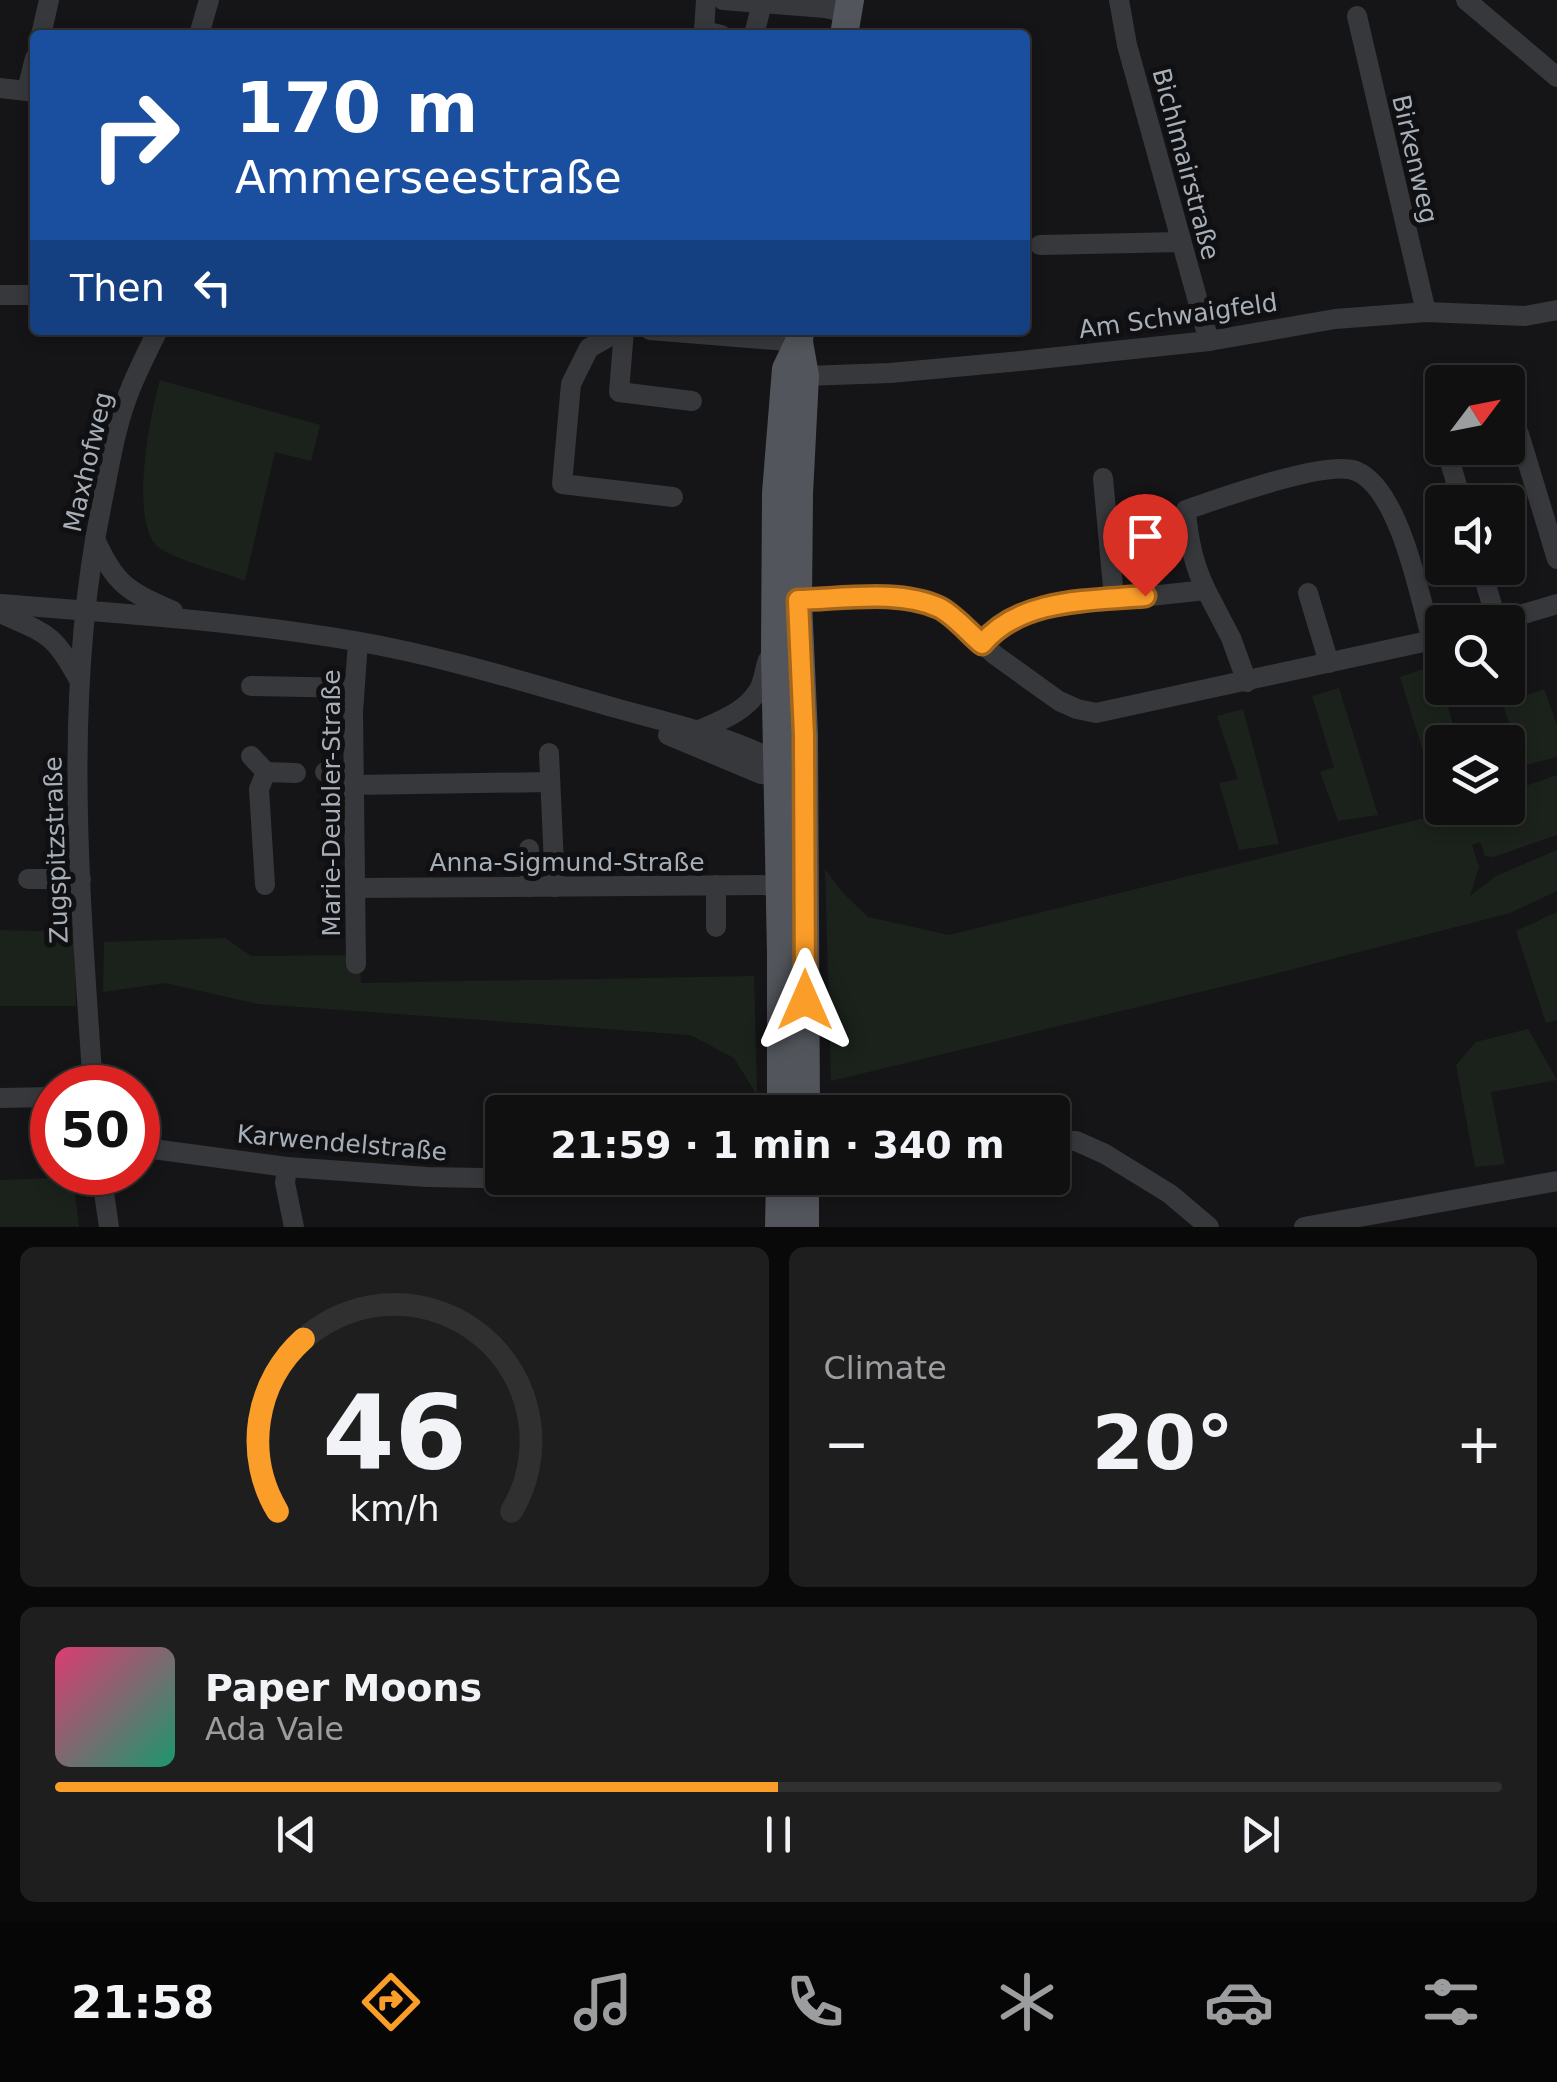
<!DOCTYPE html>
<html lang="en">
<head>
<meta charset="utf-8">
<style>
	:root { --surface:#101011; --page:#1e1e1f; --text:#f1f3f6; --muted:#9c9d9f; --line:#303031; --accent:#fb9d29 }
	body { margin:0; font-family:"DejaVu Sans",sans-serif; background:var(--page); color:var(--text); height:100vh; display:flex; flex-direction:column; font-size:38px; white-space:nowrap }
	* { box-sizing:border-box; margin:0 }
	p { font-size:32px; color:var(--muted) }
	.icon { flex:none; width:55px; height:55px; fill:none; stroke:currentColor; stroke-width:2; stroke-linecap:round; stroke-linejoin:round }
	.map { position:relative; height:1227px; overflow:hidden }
	.sheet { display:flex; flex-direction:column; gap:20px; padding:20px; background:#090909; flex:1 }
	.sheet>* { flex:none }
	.banner { position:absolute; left:30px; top:30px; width:1000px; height:305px; border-radius:10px; box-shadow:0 5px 15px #0003,0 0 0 2px var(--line); background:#1a4fa0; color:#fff; overflow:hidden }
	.needle { width:65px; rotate:58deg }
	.controls { position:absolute; left:1425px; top:365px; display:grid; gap:20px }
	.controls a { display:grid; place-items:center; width:100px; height:100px; border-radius:10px; background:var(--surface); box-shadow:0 5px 15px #0003,0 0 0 2px var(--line); font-size:50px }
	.speed { position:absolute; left:30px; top:1065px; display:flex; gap:20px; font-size:50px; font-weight:700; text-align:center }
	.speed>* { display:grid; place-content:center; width:130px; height:130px; border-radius:50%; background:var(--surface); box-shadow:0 5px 15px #0003,0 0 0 2px var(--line); line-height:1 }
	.speed .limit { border:15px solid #d22; background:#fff; color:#111 }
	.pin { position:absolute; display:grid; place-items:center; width:85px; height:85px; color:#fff; margin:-102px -42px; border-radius:50% 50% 50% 0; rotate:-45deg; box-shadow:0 0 10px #0007 }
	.pin .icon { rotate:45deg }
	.me { position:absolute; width:110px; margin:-55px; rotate:0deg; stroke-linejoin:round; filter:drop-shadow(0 0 8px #0008) }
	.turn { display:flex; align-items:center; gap:35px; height:210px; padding:0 40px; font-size:45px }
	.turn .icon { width:130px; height:130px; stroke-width:2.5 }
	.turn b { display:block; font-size:70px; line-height:85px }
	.then { display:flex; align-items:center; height:95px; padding:0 40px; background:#0003; gap:20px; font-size:38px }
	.big { font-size:75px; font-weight:700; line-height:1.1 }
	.sheet .card { flex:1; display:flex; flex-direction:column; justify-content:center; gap:15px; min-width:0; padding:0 35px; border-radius:15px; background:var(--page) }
	.sheet .dial { align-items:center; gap:0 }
	.dial svg { height:260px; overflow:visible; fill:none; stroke:var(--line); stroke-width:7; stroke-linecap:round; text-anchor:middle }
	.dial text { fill:var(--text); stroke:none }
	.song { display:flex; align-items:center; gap:30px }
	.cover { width:120px; height:120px; border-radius:15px; background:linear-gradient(135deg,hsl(340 70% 55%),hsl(160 70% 35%)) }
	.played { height:10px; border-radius:5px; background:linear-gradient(90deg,var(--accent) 50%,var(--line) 50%) }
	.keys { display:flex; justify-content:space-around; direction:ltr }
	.heat { display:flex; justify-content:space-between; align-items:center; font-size:55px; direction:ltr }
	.sheet .tiles { flex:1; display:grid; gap:20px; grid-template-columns:1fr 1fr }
	.card:last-child { grid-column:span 2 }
	.trip { position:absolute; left:485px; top:1095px; width:585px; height:100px; border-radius:10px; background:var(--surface); box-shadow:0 5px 15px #0003,0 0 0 2px var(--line); font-weight:700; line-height:100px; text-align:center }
	.dock { display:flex; height:160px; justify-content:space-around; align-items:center; background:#060607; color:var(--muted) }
	.dock .icon { width:70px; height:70px }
	.dock .selected { color:var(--accent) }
	.dock b { font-size:45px; color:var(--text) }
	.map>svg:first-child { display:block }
	.green { fill:#1b221b }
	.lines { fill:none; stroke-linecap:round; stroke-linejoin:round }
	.minor { stroke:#36383c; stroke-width:20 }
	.major { stroke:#52555b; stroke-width:28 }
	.route-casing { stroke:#a3661b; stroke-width:25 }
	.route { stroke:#fb9d29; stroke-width:18 }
	.labels { text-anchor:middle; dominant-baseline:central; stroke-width:10; stroke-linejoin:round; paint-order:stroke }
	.street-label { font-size:25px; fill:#a6aeb8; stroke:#101012 }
</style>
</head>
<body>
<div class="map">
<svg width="1557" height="1227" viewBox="0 0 1557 1227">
	<rect width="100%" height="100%" fill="#151517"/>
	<g class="green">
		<path d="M160,380L320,425L311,461L275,452L245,581C226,573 170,558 158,547C129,522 150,414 160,380Z"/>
		<polygon points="1436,665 1458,742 1442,742 1442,795 1437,796 1400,677"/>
		<polygon points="1339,688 1378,815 1338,821 1320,772 1334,767 1312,696"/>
		<polygon points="1544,689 1557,725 1557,757 1522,766 1503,704"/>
		<polygon points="1243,709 1279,844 1239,850 1219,783 1238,779 1217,716"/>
		<polygon points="1557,775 1557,835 1493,857 1485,856 1480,842 1472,845 1479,867 1470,896 1496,876 1557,850 1557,891 1510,913 1258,978 831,1081 825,869 843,893 868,917 949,935 1465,808 1508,808 1508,792"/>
		<polygon points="1557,912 1557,1020 1546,1023 1516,931"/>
		<polygon points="0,930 74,932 76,1006 0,1006"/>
		<polygon points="225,938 251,956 359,955 361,983 754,976 757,1095 734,1058 690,1035 258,1004 165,983 103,992 104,942"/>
		<polygon points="1528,1029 1557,1080 1491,1092 1505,1164 1475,1167 1456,1065 1476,1042"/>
		<polygon points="73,1177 79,1227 0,1227 0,1180"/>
	</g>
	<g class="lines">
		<g class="minor">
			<polyline points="706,0 704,31 721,35"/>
			<polyline points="723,0 825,8 848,13"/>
			<polyline points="1119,0 1127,45 1209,341"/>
			<polyline points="1466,0 1557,77"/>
			<polyline points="1357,16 1426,312"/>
			<polyline points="41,35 49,0"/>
			<polyline points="199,35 209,0"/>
			<polyline points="754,35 762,3"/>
			<polyline points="0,88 35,92"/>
			<polyline points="27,90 35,58"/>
			<polyline points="1040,245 1181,242"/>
			<polyline points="0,295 35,295"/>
			<polyline points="621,330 589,348 571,384 562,484 673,497"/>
			<polyline points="624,330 619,392 692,401"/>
			<polyline points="650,330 799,342"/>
			<polyline points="805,376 890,373 1020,361 1209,341 1335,319 1426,312 1525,316 1557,310"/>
			<polyline points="1519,434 1557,559"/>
			<polyline points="1447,452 1462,502"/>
			<polyline points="1103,478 1114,598"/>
			<path d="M95,539C116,586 128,591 173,611"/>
			<polyline points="1481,568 1497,622"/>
			<path d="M1206,590C1193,564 1188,539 1186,510C1218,499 1327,459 1356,471C1400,489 1420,598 1432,641"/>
			<polyline points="1308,593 1329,663"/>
			<polyline points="788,600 876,597 917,599 944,610 995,655 1059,701 1077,709 1096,713 1442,638"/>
			<path d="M0,604C119,613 237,621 355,641C442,656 528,683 612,707C664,722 739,738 784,766"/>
			<path d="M0,613C47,634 54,633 79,680"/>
			<polyline points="1497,622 1557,604"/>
			<polyline points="982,644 994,629 1039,608 1206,590 1231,638 1247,682"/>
			<polyline points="251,686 354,688"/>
			<path d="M697,731C719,721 744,713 758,691C764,682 764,670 768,660"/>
			<polyline points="668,735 761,774 791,777"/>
			<polyline points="549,753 555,887"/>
			<polyline points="251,756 266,772 259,789 265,885"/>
			<polyline points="266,772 296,773"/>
			<polyline points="325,772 353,771"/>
			<polyline points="353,785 550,782"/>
			<polyline points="529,849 530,887"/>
			<polyline points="28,879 81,879"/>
			<polyline points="355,888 780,885"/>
			<polyline points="716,927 716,885"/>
			<polyline points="356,964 353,712 358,642"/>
			<path d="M93,1088C80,893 62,695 102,503C110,463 116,422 132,385C140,366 149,348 158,330"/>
			<polyline points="0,1098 52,1097"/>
			<polyline points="1052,1141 1076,1141 1105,1154 1170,1194 1209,1227"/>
			<polyline points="138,1147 287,1167 427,1177 604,1180"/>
			<polyline points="287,1167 285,1183 294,1227"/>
			<polyline points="101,1172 109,1227"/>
			<polyline points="1304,1227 1557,1181"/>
		</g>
		<g class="major">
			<polyline points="844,35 850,0"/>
			<polyline points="800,330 799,342 805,376 799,494 798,600 804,735 806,1112"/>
			<polyline points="781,1112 781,954 775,651 776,493 786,369 798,344"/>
			<polyline points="779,1227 780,1178"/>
			<polyline points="805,1227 805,1178"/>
		</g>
	</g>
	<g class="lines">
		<defs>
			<path id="route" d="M805,1000L804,735L798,600C842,599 900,589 940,608C955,616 969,633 982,644C1020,598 1090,601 1145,596"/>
		</defs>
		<use href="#route" class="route-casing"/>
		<use href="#route" class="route"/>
	</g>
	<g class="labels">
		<g class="street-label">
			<text transform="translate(1415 159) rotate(77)">Birkenweg</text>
			<text transform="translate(1186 164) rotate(75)">Bichlmairstraße</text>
			<text transform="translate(1178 316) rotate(-8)">Am Schwaigfeld</text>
			<text transform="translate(88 462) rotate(-77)">Maxhofweg</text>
			<text transform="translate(331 803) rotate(-90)">Marie-Deubler-Straße</text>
			<text transform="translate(56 850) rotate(-92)">Zugspitzstraße</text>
			<text x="567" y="862">Anna-Sigmund-Straße</text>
			<text transform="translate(342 1143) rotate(5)">Karwendelstraße</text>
		</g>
	</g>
</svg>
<div class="controls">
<a><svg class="needle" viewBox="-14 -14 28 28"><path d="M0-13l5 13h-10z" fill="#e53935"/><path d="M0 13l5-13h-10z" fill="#9c9d9f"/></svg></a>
<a><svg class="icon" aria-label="sound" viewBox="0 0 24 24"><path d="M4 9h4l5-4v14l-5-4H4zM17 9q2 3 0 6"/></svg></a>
<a><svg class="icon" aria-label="search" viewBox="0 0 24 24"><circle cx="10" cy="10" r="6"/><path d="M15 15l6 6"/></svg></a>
<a><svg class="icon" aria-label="layers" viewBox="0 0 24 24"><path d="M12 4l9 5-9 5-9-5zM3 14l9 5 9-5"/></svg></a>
</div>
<div class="speed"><div class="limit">50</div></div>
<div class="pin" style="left:1145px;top:596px;background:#d93025"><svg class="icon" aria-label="arrive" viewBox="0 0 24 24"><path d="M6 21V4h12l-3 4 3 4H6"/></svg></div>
<svg class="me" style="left:805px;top:1000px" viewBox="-20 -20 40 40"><path d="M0-17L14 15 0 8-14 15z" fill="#fb9d29" stroke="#fff" stroke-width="4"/></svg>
<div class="trip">21:59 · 1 min · 340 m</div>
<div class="banner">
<div class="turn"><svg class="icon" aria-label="right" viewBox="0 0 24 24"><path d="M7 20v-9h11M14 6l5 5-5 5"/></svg><div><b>170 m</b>Ammerseestraße</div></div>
<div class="then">Then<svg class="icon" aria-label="left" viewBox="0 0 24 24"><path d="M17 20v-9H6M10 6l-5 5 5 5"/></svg></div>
</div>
</div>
<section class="sheet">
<div class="tiles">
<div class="card dial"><svg viewBox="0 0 100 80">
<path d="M14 69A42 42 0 1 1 86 69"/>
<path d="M14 69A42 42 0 0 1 22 16" stroke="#fb9d29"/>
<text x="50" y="56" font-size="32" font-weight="700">46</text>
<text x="50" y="72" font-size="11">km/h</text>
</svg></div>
<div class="card"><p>Climate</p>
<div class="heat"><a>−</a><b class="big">20°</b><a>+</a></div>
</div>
<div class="card">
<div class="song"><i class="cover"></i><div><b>Paper Moons</b><p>Ada Vale</p></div></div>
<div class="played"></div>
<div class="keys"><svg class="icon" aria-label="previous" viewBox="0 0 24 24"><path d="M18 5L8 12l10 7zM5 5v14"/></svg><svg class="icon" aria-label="pause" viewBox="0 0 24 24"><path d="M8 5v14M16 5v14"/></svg><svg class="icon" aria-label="next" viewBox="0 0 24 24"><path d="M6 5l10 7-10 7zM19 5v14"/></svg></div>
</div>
</div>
</section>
<nav class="dock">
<b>21:58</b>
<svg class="icon selected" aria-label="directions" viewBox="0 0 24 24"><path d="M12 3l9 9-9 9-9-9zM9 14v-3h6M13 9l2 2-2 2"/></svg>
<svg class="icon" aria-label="music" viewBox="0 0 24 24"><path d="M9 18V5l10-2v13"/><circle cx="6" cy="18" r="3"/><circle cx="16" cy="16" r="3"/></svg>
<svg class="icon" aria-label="phone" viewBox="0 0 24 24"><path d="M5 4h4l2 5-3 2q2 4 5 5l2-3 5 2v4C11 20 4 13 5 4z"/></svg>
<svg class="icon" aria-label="climate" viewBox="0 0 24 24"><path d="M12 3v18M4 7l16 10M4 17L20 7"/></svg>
<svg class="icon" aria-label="car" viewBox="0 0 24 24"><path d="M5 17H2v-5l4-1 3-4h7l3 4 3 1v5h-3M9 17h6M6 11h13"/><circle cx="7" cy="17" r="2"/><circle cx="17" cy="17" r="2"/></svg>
<svg class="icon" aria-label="filters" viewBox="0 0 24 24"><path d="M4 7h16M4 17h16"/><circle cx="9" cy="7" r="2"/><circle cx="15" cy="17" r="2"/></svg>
</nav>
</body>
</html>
